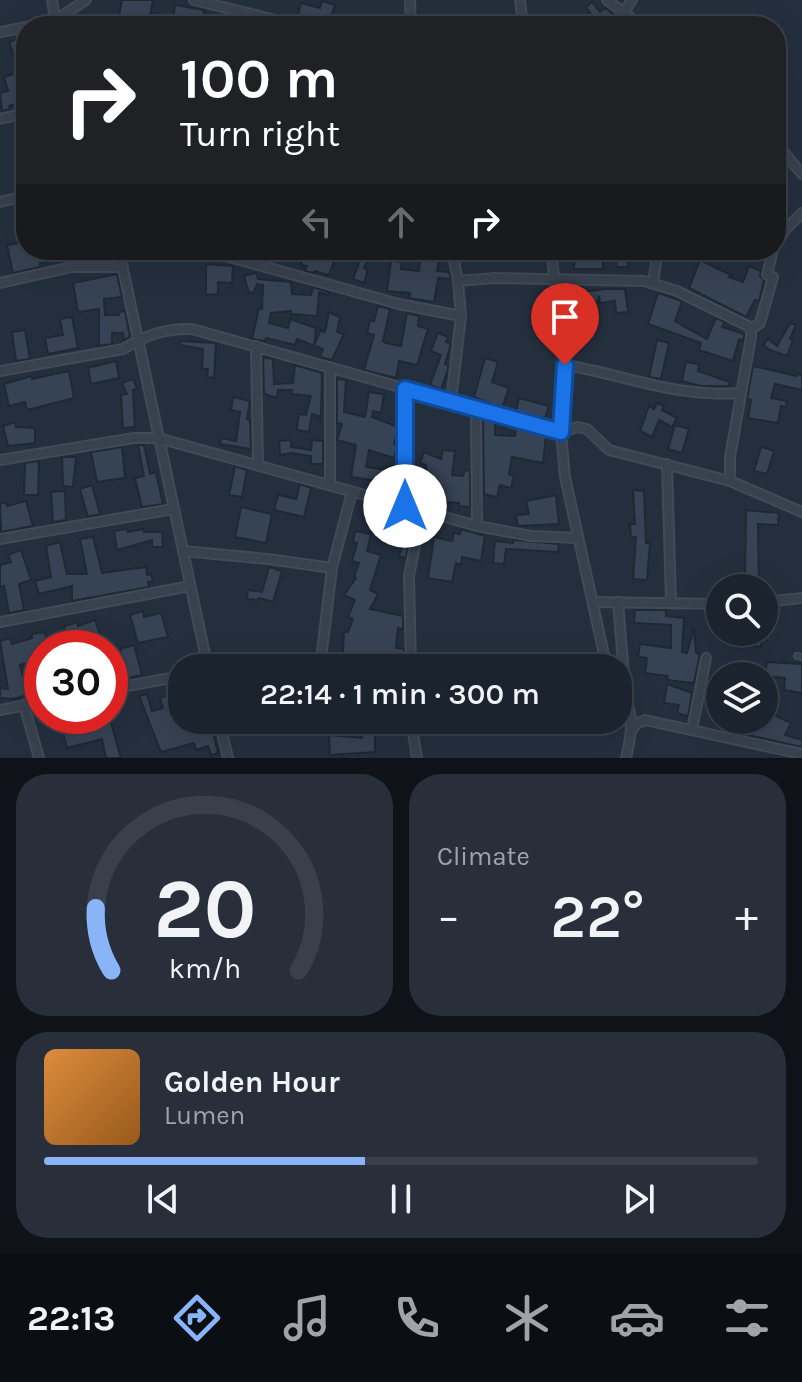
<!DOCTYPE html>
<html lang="en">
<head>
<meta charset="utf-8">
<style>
	:root { --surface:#1b232e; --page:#282f3a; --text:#f1f3f6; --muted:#a0a4aa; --line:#39404a; --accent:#8ab4f8 }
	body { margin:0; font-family:Karla,sans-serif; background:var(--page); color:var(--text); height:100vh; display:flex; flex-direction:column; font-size:30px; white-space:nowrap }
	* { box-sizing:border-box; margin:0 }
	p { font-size:26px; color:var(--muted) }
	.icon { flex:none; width:44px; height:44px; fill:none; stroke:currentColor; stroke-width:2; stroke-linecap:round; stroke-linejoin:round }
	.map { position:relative; height:758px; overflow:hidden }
	.sheet { display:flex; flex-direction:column; gap:16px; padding:16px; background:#0f1319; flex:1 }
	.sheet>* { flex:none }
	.guide { position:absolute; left:16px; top:16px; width:770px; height:244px; border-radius:32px; box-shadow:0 8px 32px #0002,0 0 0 2px var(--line); background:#202124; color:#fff; overflow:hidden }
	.controls { position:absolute; left:706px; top:574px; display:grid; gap:16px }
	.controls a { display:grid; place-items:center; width:72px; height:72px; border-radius:50%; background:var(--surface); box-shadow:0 8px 32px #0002,0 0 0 2px var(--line); font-size:40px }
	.speed { position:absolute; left:24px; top:630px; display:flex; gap:16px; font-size:40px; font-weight:700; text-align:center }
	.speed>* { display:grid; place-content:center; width:104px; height:104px; border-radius:50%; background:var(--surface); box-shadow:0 8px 32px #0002,0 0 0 2px var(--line); line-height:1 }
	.speed .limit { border:12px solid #d22; background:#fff; color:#111 }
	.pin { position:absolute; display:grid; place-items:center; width:68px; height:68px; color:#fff; margin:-82px -34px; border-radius:50% 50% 50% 0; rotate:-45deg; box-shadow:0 0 8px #0007 }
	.pin .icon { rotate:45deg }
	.me { position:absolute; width:88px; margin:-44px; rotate:0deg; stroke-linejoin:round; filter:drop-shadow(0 0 6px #0008) }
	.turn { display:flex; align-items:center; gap:28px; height:168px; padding:0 32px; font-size:36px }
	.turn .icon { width:104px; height:104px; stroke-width:2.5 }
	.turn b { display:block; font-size:56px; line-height:68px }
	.lanes { display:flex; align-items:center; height:76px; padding:0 32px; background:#0003; justify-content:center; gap:40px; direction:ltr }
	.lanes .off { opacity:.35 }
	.big { font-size:60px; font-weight:600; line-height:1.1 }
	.sheet .card { flex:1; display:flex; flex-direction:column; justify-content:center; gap:12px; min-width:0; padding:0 28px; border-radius:32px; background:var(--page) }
	.sheet .dial { align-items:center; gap:0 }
	.dial svg { height:208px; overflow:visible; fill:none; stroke:var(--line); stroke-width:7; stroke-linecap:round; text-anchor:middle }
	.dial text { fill:var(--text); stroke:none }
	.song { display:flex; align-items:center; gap:24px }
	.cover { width:96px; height:96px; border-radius:12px; background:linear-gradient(135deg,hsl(30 70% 55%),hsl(30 70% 35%)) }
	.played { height:8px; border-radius:4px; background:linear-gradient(90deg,var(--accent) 45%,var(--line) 45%) }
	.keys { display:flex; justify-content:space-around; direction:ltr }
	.heat { display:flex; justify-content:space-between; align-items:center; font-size:44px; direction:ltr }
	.sheet .tiles { flex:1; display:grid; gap:16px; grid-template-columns:1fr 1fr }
	.card:last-child { grid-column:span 2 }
	.trip { position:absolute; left:168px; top:654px; width:464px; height:80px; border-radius:32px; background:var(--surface); box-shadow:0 8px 32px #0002,0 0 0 2px var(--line); font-weight:600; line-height:80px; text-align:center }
	.tabs { display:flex; height:128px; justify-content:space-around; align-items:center; background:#0b0e12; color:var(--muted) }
	.tabs .icon { width:56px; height:56px }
	.tabs .on { color:var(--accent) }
	.tabs b { font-size:36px; color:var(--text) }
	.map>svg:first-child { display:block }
	.building { fill:#364354; stroke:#1f2835; stroke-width:2 }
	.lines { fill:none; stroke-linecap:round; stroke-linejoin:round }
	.service-casing { stroke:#414a57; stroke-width:8 }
	.minor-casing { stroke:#414a57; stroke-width:12 }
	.service { stroke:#38414e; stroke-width:4 }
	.minor { stroke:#38414e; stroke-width:8 }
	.route-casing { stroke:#114b97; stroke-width:20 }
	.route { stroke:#1a73e8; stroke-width:14 }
</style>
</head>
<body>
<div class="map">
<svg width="802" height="758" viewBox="0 0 802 758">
	<rect width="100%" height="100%" fill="#242f3e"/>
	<g class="building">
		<polygon points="122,0 153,0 149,20 132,16 131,24 118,21"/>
		<polygon points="322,1 335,5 329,23 305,16 304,20 297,18 301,3 320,8"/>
		<polygon points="592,2 600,12 606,8 625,26 599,26 586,7"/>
		<polygon points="175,5 204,10 202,26 173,21"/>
		<polygon points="21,38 26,52 26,101 9,106 10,109 2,111 0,93 8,91 4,77 20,72 9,42"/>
		<polygon points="26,242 26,250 58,250 59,261 40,263 40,267 13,273 7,245"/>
		<polygon points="305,250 323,252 324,250 338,250 329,275 315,271 314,273 305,271 307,266 301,265"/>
		<polygon points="358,250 370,254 364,268 368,270 364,283 353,279 359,263 354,261"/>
		<polygon points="421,250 440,250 437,271 449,272 451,279 438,278 434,302 409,298 410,293 387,291 391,261 402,262 401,269 419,271"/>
		<polygon points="575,250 603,250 603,269 574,269"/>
		<polygon points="617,250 644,250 644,261 628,261 628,267 616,267"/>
		<polygon points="700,260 731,275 729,277 743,282 749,266 761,271 760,276 764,281 759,301 755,300 746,317 689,288"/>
		<polygon points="206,264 233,266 232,283 218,282 218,294 206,295"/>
		<polygon points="256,273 258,279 291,282 292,294 311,295 313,287 329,292 329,295 319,292 317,316 291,314 291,311 271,313 269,323 288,328 290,319 316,328 314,345 321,330 325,332 329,312 340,317 337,332 344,334 332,360 320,357 323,349 297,339 295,345 266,338 265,341 252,339 259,308 262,309 263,285 257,284 254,292 249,293 244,276"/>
		<polygon points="117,274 122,297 104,299 105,315 119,315 118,312 125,311 130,337 124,340 123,333 112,333 112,344 99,346 99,309 78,312 73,283"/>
		<polygon points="606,289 625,289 628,312 616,313 615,301 600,303 599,296 597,303 582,305 581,292"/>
		<polygon points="658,293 682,301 675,321 707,339 716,318 725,322 722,327 744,334 743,341 739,339 733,361 699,350 701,343 648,324"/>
		<polygon points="378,306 390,309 383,341 386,343 401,346 407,313 419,316 418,326 428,329 417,365 399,361 396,378 364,370 374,335 367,333 370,320 374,321"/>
		<polygon points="72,317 78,348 48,354 45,338 63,335 60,319"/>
		<polygon points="790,323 796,325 790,339 793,340 787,356 770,350 763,345 768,339 777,346"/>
		<polygon points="25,330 30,359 16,361 12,332"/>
		<polygon points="438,333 448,337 446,342 451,344 445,364 448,365 448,370 441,389 430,385 441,355 431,351"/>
		<polygon points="657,340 669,343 661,379 649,377"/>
		<polygon points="180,341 216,343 214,378 207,377 208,369 202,369 203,349 180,345"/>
		<polygon points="263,357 273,359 274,384 293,383 295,365 322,373 321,417 312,414 309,432 297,430 297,427 299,414 306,415 311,396 291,394 292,390 278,390 277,398 264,394"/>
		<polygon points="485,358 498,362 492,382 509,388 502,408 474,397"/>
		<polygon points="116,361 119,378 91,384 88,368"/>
		<polygon points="686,362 699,364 698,371 730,382 729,386 701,386 682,381"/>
		<polygon points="753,366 796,376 796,374 802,375 802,390 775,384 771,398 787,401 786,407 781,406 778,423 748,418 751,400 747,399"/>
		<polygon points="69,371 74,398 27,410 25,402 9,406 4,384 32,376 32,379"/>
		<polygon points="133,379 137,389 133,390 135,427 123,428 121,395 127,394 122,383"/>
		<polygon points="337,379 346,380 344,412 365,417 369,392 384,394 381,413 373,411 372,417 398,427 394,444 398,445 394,458 369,450 366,467 386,470 387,467 398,469 398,492 385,489 387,482 351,477 356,445 337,440 342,424 337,423"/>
		<polygon points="233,397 250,401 247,419 250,420 251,449 220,444 221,438 236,441 240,412 231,410"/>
		<polygon points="519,398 549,406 545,418 516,411"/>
		<polygon points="657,403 664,406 662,410 677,418 672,427 659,420 652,437 640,431 649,406 654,409"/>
		<polygon points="483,418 495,421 495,435 515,436 516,428 546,435 543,463 512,457 509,474 514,476 511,488 500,485 497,497 484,494"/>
		<polygon points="15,422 16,427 35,428 35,443 8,446 3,426"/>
		<polygon points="675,425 689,429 682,453 668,449"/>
		<polygon points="291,440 291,447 311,450 312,440 323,441 323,464 311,464 311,456 292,453 280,455 279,441"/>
		<polygon points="138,445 144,445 150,474 156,472 163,504 142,507 135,478 144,476"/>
		<polygon points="122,447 125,478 97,482 91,452"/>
		<polygon points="761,447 774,451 767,474 754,471"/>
		<polygon points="443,450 455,451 452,475 463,476 465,470 470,471 470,507 459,506 459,503 443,502 443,498 427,499 426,465 420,463 424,452 441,459"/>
		<polygon points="62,457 76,457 73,487 63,486"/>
		<polygon points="39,461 38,495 24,495 25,463"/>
		<polygon points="235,466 247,470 242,497 229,495"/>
		<polygon points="300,484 311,488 304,517 274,510 278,495 296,499"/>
		<polygon points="92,485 100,514 88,517 80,489"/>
		<polygon points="633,490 644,491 646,543 650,543 647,580 633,579 636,537 631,537 630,524 635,524"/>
		<polygon points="65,491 66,520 53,522 51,492"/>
		<polygon points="556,495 559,524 518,526 516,515 529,514 526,501"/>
		<polygon points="26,501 33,526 1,532 0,504 6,502 7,506"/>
		<polygon points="241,507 272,514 266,543 235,537"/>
		<polygon points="746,510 779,513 778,525 758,524 759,588 726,586 726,581 745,582"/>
		<polygon points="391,523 411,528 406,558 399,556 404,541 387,537"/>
		<polygon points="127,529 128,532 143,529 144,532 162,532 163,547 152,547 152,540 117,550 114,531"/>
		<polygon points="461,529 485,536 481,561 462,557 461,565 456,563 452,582 428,578 434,537 452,541 454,533 460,534"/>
		<polygon points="355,531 371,534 367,551 381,555 370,590 378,594 370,609 403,616 403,629 398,628 396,648 404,649 404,664 374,660 372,668 342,668 344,632 348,632 353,619 348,617 355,600 344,595 356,578 354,577 359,563 352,561 357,543 353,542"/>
		<polygon points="93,537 102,573 146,567 147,575 151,574 153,581 148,582 149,587 72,601 72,586 39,594 35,581 51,577 46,546 60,542 67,574 87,574 80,539"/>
		<polygon points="513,540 559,544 558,552 506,549 504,564 493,563 495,541 513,543"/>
		<polygon points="21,550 31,580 19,584 24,610 9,613 4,586 0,587 0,565 11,562 8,555"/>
		<polygon points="269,567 282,571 273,602 259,598 258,600 247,599 248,590 262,592"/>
		<polygon points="635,610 666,610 666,616 684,618 682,652 687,653 694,628 696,653 700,654 694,683 667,680 668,676 645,673 647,658 638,657 640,644 671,648 671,625 634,623"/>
		<polygon points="143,611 144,617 161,613 168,637 138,643 130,615"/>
		<polygon points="95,620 104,646 87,648 84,638 69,642 64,626 78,622 78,626"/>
		<polygon points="45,632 47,648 42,648 42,663 36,663 36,660 20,665 28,695 13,699 0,698 0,688 8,689 0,641 10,638 12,644 32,638 32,634"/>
		<polygon points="731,632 762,632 761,647 730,643"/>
		<polygon points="134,645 142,675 128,678 120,649"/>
		<polygon points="430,653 461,655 460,668 429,666"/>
		<polygon points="767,662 802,664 802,693 784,690 785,678 765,676"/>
		<polygon points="667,684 692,693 688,716 677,713 679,705 664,703"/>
		<polygon points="147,694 152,711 163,708 160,698 171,694 182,727 189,725 188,720 210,720 218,753 211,755 208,746 196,750 194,743 161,752 139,696"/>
		<polygon points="764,697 777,698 774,715 791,723 785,735 802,740 802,747 739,733 744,720 764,720"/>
		<polygon points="59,716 109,716 121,758 106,758 102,739 67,748"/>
		<polygon points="362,724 375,724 375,752 330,755 329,735 362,738"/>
	</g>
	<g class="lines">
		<defs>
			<polyline id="service" points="797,656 802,657"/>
			<g id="minor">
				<polyline points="52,0 56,25"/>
				<polyline points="194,0 300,26"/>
				<polyline points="410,0 411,26"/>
				<polyline points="520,0 523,26"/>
				<polyline points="607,0 642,26"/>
				<polyline points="624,12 632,0"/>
				<polyline points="30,26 54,21 86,0"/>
				<polyline points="0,32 26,27"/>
				<polyline points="0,119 26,113"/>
				<polyline points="776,143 802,174"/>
				<polyline points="0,202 26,196"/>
				<polyline points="776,245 785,230 802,213"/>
				<polyline points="119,250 208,668"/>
				<polyline points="204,250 399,304 461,316 451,401"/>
				<polyline points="452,250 458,281 461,316"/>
				<polyline points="551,250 566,376 561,432 565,477 607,668"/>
				<polyline points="767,275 773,250"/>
				<polyline points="458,281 495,278 644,281 677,291 748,326 751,329 751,337 730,457 730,481"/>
				<polyline points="0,283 72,267 123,267"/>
				<polyline points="653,283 658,250"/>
				<polyline points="751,329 760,323 773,277"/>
				<polyline points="256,346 258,464"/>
				<path d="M565,365C626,375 677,398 740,393"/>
				<polyline points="330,367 330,484"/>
				<path d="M0,371L123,349C146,335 166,328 192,329L561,432L578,427L587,429L609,450L730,481L802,512"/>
				<polyline points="476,409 477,526"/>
				<polyline points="0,460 134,438 158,438 477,526 531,536 577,538"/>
				<polyline points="667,464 671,602"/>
				<polyline points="405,506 405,389"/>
				<polyline points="0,539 173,509"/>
				<polyline points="183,551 268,559 332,568"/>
				<polyline points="593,602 720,604"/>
				<polyline points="618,602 626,699"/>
				<polyline points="764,602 802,598"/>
				<polyline points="0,622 190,586"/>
				<polyline points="320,668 332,568 352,492"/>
				<polyline points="411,668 409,576 422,511"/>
				<polyline points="110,689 182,676"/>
				<path d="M618,693C637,707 631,737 626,758"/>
				<polyline points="24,705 39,758"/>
				<polyline points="0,710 42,702"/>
				<polyline points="219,720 228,758"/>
				<polyline points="411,720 417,758"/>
				<polyline points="692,730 706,658"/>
				<polyline points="631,731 636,724 645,720 802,754"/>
			</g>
		</defs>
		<use href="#service" class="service-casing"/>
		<use href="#minor" class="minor-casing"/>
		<use href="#service" class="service"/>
		<use href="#minor" class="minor"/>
	</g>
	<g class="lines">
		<defs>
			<polyline id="route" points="405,506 405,389 561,432 565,365"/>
		</defs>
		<use href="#route" class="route-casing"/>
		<use href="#route" class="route"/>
	</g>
</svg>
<div class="controls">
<a><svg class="icon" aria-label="search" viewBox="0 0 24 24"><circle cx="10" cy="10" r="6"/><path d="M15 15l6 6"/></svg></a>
<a><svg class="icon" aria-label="layers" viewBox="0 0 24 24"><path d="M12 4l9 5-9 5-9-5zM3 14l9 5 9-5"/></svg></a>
</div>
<div class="speed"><div class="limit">30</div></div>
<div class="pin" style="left:565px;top:365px;background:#d93025"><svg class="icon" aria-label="arrive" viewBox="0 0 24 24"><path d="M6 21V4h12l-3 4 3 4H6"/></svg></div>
<svg class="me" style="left:405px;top:506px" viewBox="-20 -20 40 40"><circle r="19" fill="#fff"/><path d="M0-13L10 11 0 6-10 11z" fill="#1a73e8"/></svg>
<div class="trip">22:14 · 1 min · 300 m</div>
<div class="guide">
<div class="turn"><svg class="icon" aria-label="right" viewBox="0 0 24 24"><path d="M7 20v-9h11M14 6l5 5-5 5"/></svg><div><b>100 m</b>Turn right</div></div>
<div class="lanes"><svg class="icon off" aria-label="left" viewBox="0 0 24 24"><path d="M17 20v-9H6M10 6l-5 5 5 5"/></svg><svg class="icon off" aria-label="ahead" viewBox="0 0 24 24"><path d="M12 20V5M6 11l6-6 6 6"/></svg><svg class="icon" aria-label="right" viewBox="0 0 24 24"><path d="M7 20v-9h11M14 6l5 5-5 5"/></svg></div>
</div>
</div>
<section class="sheet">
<div class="tiles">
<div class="card dial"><svg viewBox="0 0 100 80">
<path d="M14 69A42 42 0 1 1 86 69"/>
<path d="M14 69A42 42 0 0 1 8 45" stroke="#8ab4f8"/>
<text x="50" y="56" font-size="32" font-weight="700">20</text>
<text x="50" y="72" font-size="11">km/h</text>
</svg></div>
<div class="card"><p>Climate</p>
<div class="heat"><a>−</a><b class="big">22°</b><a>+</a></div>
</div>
<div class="card">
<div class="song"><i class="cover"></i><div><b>Golden Hour</b><p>Lumen</p></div></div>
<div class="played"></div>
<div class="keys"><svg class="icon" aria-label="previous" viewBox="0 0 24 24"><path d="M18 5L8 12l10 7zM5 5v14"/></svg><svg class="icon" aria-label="pause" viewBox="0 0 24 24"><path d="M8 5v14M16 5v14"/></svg><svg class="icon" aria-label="next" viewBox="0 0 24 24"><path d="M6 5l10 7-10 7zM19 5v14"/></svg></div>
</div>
</div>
</section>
<nav class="tabs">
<b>22:13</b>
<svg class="icon on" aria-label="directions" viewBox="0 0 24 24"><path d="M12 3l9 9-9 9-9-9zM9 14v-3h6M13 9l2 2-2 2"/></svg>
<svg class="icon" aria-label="music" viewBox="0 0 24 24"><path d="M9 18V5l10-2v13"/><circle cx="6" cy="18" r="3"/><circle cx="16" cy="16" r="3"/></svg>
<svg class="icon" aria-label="phone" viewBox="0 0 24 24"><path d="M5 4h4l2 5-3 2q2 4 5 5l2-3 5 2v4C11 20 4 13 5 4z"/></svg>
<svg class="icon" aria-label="climate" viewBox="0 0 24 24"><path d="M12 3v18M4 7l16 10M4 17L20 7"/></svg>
<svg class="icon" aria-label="car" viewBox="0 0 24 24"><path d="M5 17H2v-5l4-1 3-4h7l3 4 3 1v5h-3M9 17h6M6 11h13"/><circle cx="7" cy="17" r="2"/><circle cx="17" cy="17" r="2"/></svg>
<svg class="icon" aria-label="filters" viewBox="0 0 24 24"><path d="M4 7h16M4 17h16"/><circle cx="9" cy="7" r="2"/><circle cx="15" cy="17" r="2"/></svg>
</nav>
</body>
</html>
